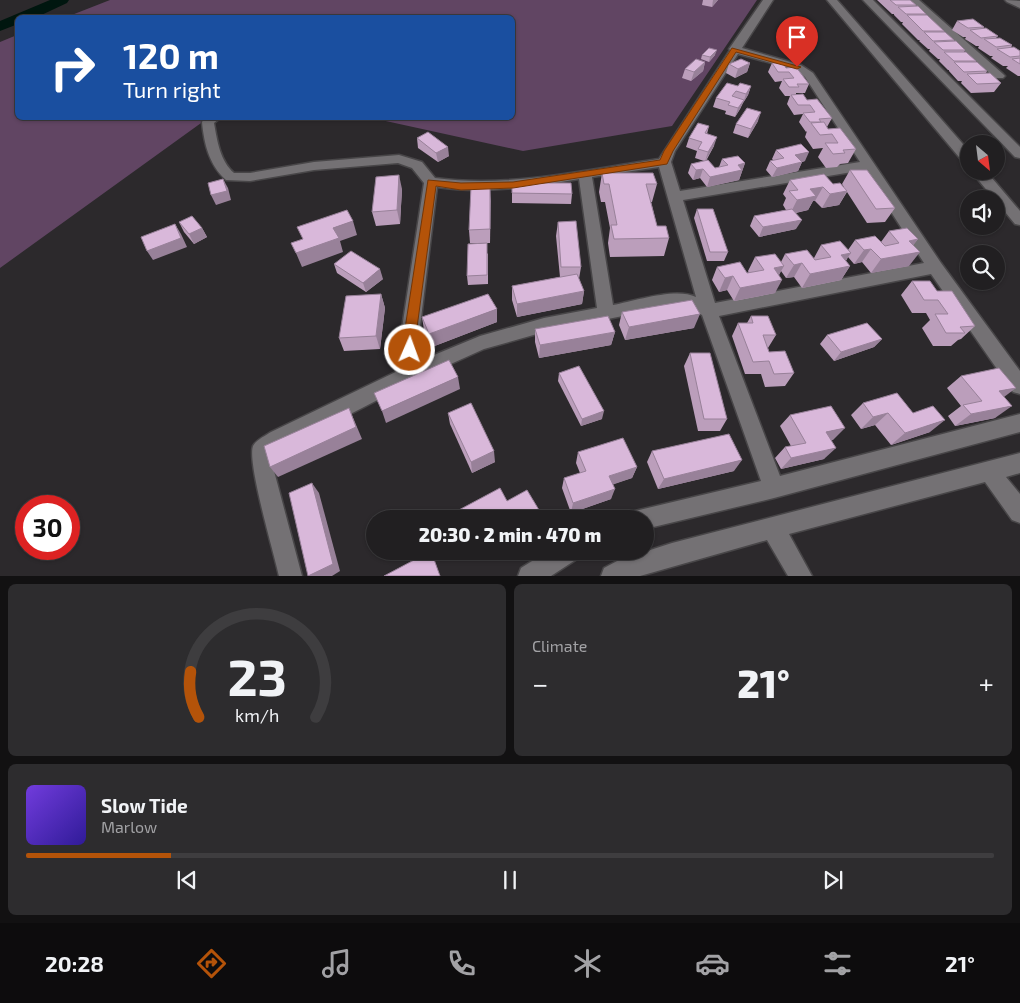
<!DOCTYPE html>
<html lang="en">
<head>
<meta charset="utf-8">
<style>
	:root { --surface:#211f21; --page:#2d2c2e; --text:#f1f3f6; --muted:#a2a2a5; --line:#3e3d3f; --accent:#b45309 }
	body { margin:0; font-family:"Exo 2",sans-serif; background:var(--page); color:var(--text); height:100vh; display:flex; flex-direction:column; font-size:19px; white-space:nowrap }
	* { box-sizing:border-box; margin:0 }
	p { font-size:16px; color:var(--muted) }
	.icon { flex:none; width:28px; height:28px; fill:none; stroke:currentColor; stroke-width:2; stroke-linecap:round; stroke-linejoin:round }
	.map { position:relative; height:576px; overflow:hidden }
	.details { display:flex; flex-direction:column; gap:8px; padding:8px; background:#121112; flex:1 }
	.details>* { flex:none }
	.banner { position:absolute; left:15px; top:15px; width:500px; height:105px; border-radius:8px; box-shadow:0 1px 4px #0004,0 0 0 1px var(--line); background:#1a4fa0; color:#fff; overflow:hidden }
	.needle { width:32px; rotate:152deg }
	.controls { position:absolute; left:960px; top:135px; display:grid; gap:10px }
	.controls a { display:grid; place-items:center; width:45px; height:45px; border-radius:50%; background:var(--surface); box-shadow:0 1px 4px #0004,0 0 0 1px var(--line); font-size:25px }
	.speed { position:absolute; left:15px; top:495px; display:flex; gap:10px; font-size:25px; font-weight:700; text-align:center }
	.speed>* { display:grid; place-content:center; width:65px; height:65px; border-radius:50%; background:var(--surface); box-shadow:0 1px 4px #0004,0 0 0 1px var(--line); line-height:1 }
	.speed .limit { border:8px solid #d22; background:#fff; color:#111 }
	.pin { position:absolute; display:grid; place-items:center; width:42px; height:42px; color:#fff; margin:-51px -21px; border-radius:50% 50% 50% 0; rotate:-45deg; box-shadow:0 0 5px #0007 }
	.pin .icon { rotate:45deg }
	.me { position:absolute; width:55px; margin:-28px; rotate:2deg; stroke-linejoin:round; filter:drop-shadow(0 0 4px #0008) }
	.turn { display:flex; align-items:center; gap:18px; height:105px; padding:0 25px; font-size:22px }
	.turn .icon { width:65px; height:65px; stroke-width:2.5 }
	.turn b { display:block; font-size:35px; line-height:42px }
	.big { font-size:38px; font-weight:800; line-height:1.1 }
	.details .card { flex:1; display:flex; flex-direction:column; justify-content:center; gap:8px; min-width:0; padding:0 18px; border-radius:8px; background:var(--page) }
	.details .dial { align-items:center; gap:0 }
	.dial svg { height:130px; overflow:visible; fill:none; stroke:var(--line); stroke-width:7; stroke-linecap:round; text-anchor:middle }
	.dial text { fill:var(--text); stroke:none }
	.song { display:flex; align-items:center; gap:15px }
	.cover { width:60px; height:60px; border-radius:8px; background:linear-gradient(135deg,hsl(260 70% 55%),hsl(250 70% 35%)) }
	.played { height:5px; border-radius:2px; background:linear-gradient(90deg,var(--accent) 15%,var(--line) 15%) }
	.keys { display:flex; justify-content:space-around; direction:ltr }
	.heat { display:flex; justify-content:space-between; align-items:center; font-size:28px; direction:ltr }
	.details .tiles { flex:1; display:grid; gap:8px; grid-template-columns:1fr 1fr }
	.card:last-child { grid-column:span 2 }
	.trip { position:absolute; left:366px; top:510px; width:288px; height:50px; border-radius:25px; background:var(--surface); box-shadow:0 1px 4px #0004,0 0 0 1px var(--line); font-weight:800; line-height:50px; text-align:center }
	.menu { display:flex; height:80px; justify-content:space-around; align-items:center; background:#0d0c0d; color:var(--muted) }
	.menu .icon { width:35px; height:35px }
	.menu .current { color:var(--accent) }
	.menu b { font-size:22px; color:var(--text) }
	.map>svg:first-child { display:block }
	.forest { fill:#614563 }
	.lines { fill:none; stroke-linecap:round; stroke-linejoin:round }
	.river { fill:#00160f; fill-rule:evenodd }
	.minor-casing { stroke:#484648; stroke-width:3 }
	.minor { fill:#747174; fill-rule:evenodd }
	.wall { fill:#bb9ebb }
	.shaded-wall { fill:#988199 }
	.building { fill:#d9b8da; stroke:#988199 }
	.route { fill:#b45309; stroke:#753606 }
</style>
</head>
<body>
<div class="map">
<svg width="1020" height="576" viewBox="0 0 1020 576">
	<rect width="100%" height="100%" fill="#2c292c"/>
	<g class="forest">
		<polygon points="110,0 757,0 672,126 523,151 372,118 512,118 512,18 64,18"/>
		<polygon points="17,35 18,118 208,118 0,268 0,42"/>
	</g>
	<g class="lines">
		<polygon class="river" points="50,0 69,0 67,3 35,18 18,18 18,24 0,31 0,21"/>
		<defs>
			<g id="minor">
				<path d="M763,0H773L742,48L801,65L813,73L941,263L1020,371V394L1013,392L931,274L719,316L780,476L1020,414V432L774,498L645,529V519H632L635,511L761,481L702,315L686,307H667L544,332L484,349L422,377L273,454L274,471L302,576H279C274,553 247,463 253,446C256,440 265,436 271,432L406,367L401,350V335L424,183L412,168L398,163L314,170L250,181L226,180C209,165 204,143 202,122C206,116 214,117 220,118L214,123C217,140 220,161 234,173H250L314,162L399,155L422,162L435,178C510,188 585,170 659,159L730,50L729,49ZM738,54L793,69L805,77L860,162L680,191L671,162L675,151ZM659,167L696,297C676,287 635,301 613,305L592,177ZM864,170L924,263L715,303L683,200ZM579,179L597,308L544,318L480,336L422,360L419,350V335L437,187C485,194 531,187 579,179Z"/>
				<polygon points="827,0 837,0 969,151 969,164 964,163"/>
				<polygon points="863,0 873,0 1020,147 1020,158 1015,157"/>
				<polygon points="908,0 919,0 1003,74 1005,76 1003,78 995,78"/>
				<polygon points="1005,0 1020,1 1020,8 1007,2"/>
				<polygon points="971,171 986,171 1020,211 1020,225 1015,224 996,201 996,199 994,199"/>
				<polygon points="1020,453 1020,473 1006,477 1020,494 1020,523 1012,520 985,482 789,534 812,576 788,576 767,540 640,576 601,576 604,568 619,560 672,543"/>
				<polygon points="548,551 580,551 577,559 551,576 518,576 521,568"/>
			</g>
		</defs>
		<use href="#minor" class="minor-casing"/>
		<use href="#minor" class="minor"/>
	</g>
	<g class="wall">
		<polygon points="703,0 718,0 712,7 702,5"/>
		<polygon points="877,0 910,0 916,5 915,6 926,14 925,15 944,31 944,32 954,40 954,41 965,50 964,52 976,61 976,62 987,71 986,73 1001,83 994,92 971,93 961,83 962,81 958,81 949,71 949,70 948,70 939,61 940,59 938,59 929,51 930,49 928,49 919,41 920,40 918,40 902,24 903,22 901,22 894,15 894,14 892,14"/>
		<polygon points="957,21 984,27 983,29 998,36 996,38 1012,45 1011,48 1020,51 1020,76 1018,76 1006,68 1008,66 1003,66 991,58 993,56 990,56 978,48 979,46 976,46 965,39 966,37 963,37 952,30"/>
		<polygon points="702,55 715,55 709,62 701,59"/>
		<polygon points="705,62 703,71 691,81 682,78 685,69"/>
		<polygon points="750,63 747,72 735,78 726,73 729,64"/>
		<polygon points="772,63 786,68 809,84 805,93 796,93 796,95 807,100 832,118 827,127 828,129 856,149 848,163 840,164 837,167 826,168 818,157 823,148 813,149 805,137 807,131 806,132 799,122 803,114 794,115 787,104 790,96 785,96 779,88 782,81 775,82 768,72"/>
		<polygon points="738,86 751,86 748,95 743,103 740,109 735,117 725,114 726,111 713,107 716,98"/>
		<polygon points="758,121 748,138 733,133 736,124"/>
		<polygon points="709,126 707,134 714,146 706,161 715,168 719,167 722,159 745,163 739,180 707,187 700,178 693,180 688,173 691,164 704,161 695,158 697,151 686,147 689,138"/>
		<polygon points="417,138 449,156 438,162 418,148"/>
		<polygon points="776,150 805,161 802,162 798,171 772,177 766,170 770,161 773,160 772,159"/>
		<polygon points="850,170 895,208 885,222 867,223 847,192 839,205 822,208 815,201 813,201 808,210 796,213 796,229 759,237 750,226 754,216 786,210 783,205 786,198 783,194 790,180 833,184 844,187 842,184"/>
		<polygon points="602,173 657,184 652,202 651,202 657,226 669,238 664,256 610,257 608,243 610,228 605,202 601,202 599,192"/>
		<polygon points="512,183 572,194 571,204 512,203"/>
		<polygon points="490,187 490,243 470,243 469,230"/>
		<polygon points="402,189 400,224 376,226 372,212"/>
		<polygon points="697,209 728,252 724,261 707,261 694,218"/>
		<polygon points="179,222 202,228 207,237 194,244 184,232"/>
		<polygon points="558,222 581,267 579,279 584,291 582,304 517,317 512,300 512,286 560,277 556,236"/>
		<polygon points="889,231 918,239 913,245 909,266 871,273 862,262 854,264 848,257 846,261 850,266 841,280 802,288 794,277 786,278 781,271 779,275 775,293 734,301 727,290 719,292 712,280 717,267 749,273 748,271 755,257 781,262 785,254 814,258 821,245 848,250 855,240 881,242"/>
		<polygon points="488,253 488,284 468,285 467,276"/>
		<polygon points="334,264 383,279 366,292 337,273"/>
		<polygon points="912,281 937,291 975,326 961,339 958,340 951,346 933,346 922,328 930,320 926,313 912,313 901,295"/>
		<polygon points="381,294 385,308 380,349 344,351 339,338"/>
		<polygon points="622,312 694,328 625,340 619,325"/>
		<polygon points="751,316 776,335 768,348 769,352 794,373 785,386 765,387 761,374 745,374 732,336 738,323 747,323"/>
		<polygon points="422,317 497,322 432,347 424,330"/>
		<polygon points="535,329 615,332 611,345 539,358 535,342"/>
		<polygon points="827,335 882,339 874,347 834,361 820,344"/>
		<polygon points="690,353 727,419 720,431 698,431 684,366"/>
		<polygon points="559,373 602,419 581,426 558,381"/>
		<polygon points="961,376 1004,397 995,418 955,426 948,416 961,406 947,388"/>
		<polygon points="863,403 913,413 930,432 891,445 875,425 861,429 851,415"/>
		<polygon points="448,413 495,462 472,473 450,424"/>
		<polygon points="790,415 833,440 831,440 824,459 781,469 775,458 785,447 791,446 780,426"/>
		<polygon points="652,451 734,471 658,489 647,462"/>
		<polygon points="578,452 637,467 632,478 613,484 611,499 571,513 562,488 564,478 580,473 576,463"/>
	</g>
	<g class="shaded-wall">
		<polygon points="713,0 718,0 712,7"/>
		<polygon points="717,50 715,55 709,62 710,57"/>
		<polygon points="705,62 703,71 691,81 694,72"/>
		<polygon points="750,63 747,72 735,78 738,69"/>
		<polygon points="751,86 748,95 743,103 746,94"/>
		<polygon points="744,100 740,109 735,117 738,108"/>
		<polygon points="761,112 758,121 748,138 751,129"/>
		<polygon points="717,137 714,146 705,161 708,152"/>
		<polygon points="448,147 449,156 438,162 436,153"/>
		<polygon points="809,152 805,161 791,164 795,155"/>
		<polygon points="802,162 798,171 772,177 777,168"/>
		<polygon points="745,163 739,180 707,187 710,177 738,165"/>
		<polygon points="703,169 700,178 693,180 696,170"/>
		<polygon points="399,175 402,189 400,224 397,210"/>
		<polygon points="223,179 228,188 231,200 216,205 211,195"/>
		<polygon points="490,187 491,201 490,243"/>
		<polygon points="823,187 815,201 813,201 808,210 790,214 797,200 810,189"/>
		<polygon points="847,191 839,205 822,208 830,194"/>
		<polygon points="802,220 796,229 759,237 763,227"/>
		<polygon points="353,221 357,235 340,241 343,252 302,267 296,253 333,228"/>
		<polygon points="175,224 181,234 187,247 153,260 147,251"/>
		<polygon points="202,228 207,237 194,244 189,234"/>
		<polygon points="918,239 907,253 909,241"/>
		<polygon points="871,249 862,262 854,264 864,250"/>
		<polygon points="920,252 909,266 871,273 881,259"/>
		<polygon points="851,253 841,267 841,255"/>
		<polygon points="802,263 794,277 786,278 794,265"/>
		<polygon points="784,266 776,280 774,268"/>
		<polygon points="850,266 841,280 802,288 810,274"/>
		<polygon points="380,269 383,279 366,292 363,283"/>
		<polygon points="733,276 727,290 719,292 725,278"/>
		<polygon points="782,280 775,293 734,301 740,288"/>
		<polygon points="584,291 582,304 517,317 517,304"/>
		<polygon points="381,294 385,308 380,349 376,336"/>
		<polygon points="497,309 497,322 432,347 429,334"/>
		<polygon points="700,314 694,328 625,340 629,327"/>
		<polygon points="615,332 611,345 539,358 540,345"/>
		<polygon points="882,339 874,347 834,361 841,352"/>
		<polygon points="458,377 460,389 386,423 382,411"/>
		<polygon points="1016,388 1000,400 999,391"/>
		<polygon points="1012,406 995,418 955,426 971,414"/>
		<polygon points="349,408 362,439 278,477 270,467"/>
		<polygon points="604,411 602,419 581,426 582,419"/>
		<polygon points="888,413 875,425 861,429 873,417"/>
		<polygon points="945,420 930,432 891,445 905,433"/>
		<polygon points="845,428 833,440 815,444 826,432"/>
		<polygon points="836,448 824,459 781,469 791,458"/>
		<polygon points="494,451 495,462 472,473 471,462"/>
		<polygon points="742,460 734,471 658,489 664,479"/>
		<polygon points="637,467 632,478 606,487 609,476"/>
		<polygon points="312,483 319,493 340,571 332,576 308,576"/>
		<polygon points="615,489 611,499 571,513 573,503"/>
		<polygon points="539,510 538,519 522,519"/>
	</g>
	<g class="building">
		<polygon points="890,0 910,0 916,5 896,5"/>
		<polygon points="918,6 926,14 906,14 898,7"/>
		<polygon points="907,15 927,15 944,31 923,31"/>
		<polygon points="973,19 984,27 968,28 957,21"/>
		<polygon points="986,28 998,36 981,38 970,30"/>
		<polygon points="924,32 945,32 954,40 933,41"/>
		<polygon points="1000,38 1012,45 996,47 984,39"/>
		<polygon points="956,41 965,50 943,50 934,42"/>
		<polygon points="1014,47 1020,51 1020,56 1010,57 997,49"/>
		<polygon points="709,48 717,50 710,57 702,55"/>
		<polygon points="944,52 966,52 976,61 954,61"/>
		<polygon points="1020,58 1020,64 1012,59"/>
		<polygon points="696,59 705,62 694,72 685,69"/>
		<polygon points="741,59 750,63 738,69 729,64"/>
		<polygon points="954,62 977,62 987,71 964,72"/>
		<polygon points="772,63 783,63 786,68 796,67 809,84 797,84 799,87 789,87 783,79 794,78 789,72 778,72"/>
		<polygon points="990,73 1001,83 977,84 967,74"/>
		<polygon points="727,83 738,86 740,83 751,86 746,94 736,91 732,96 744,100 738,108 728,105 730,102 716,98"/>
		<polygon points="803,94 807,100 817,99 832,118 819,119 821,122 810,122 803,113 815,112 810,105 798,105 791,95"/>
		<polygon points="747,108 761,112 751,129 736,124"/>
		<polygon points="824,122 828,129 840,128 856,149 843,150 845,153 833,154 825,143 838,143 832,134 820,135 811,123"/>
		<polygon points="698,123 709,126 705,133 717,137 708,152 698,149 702,142 689,138"/>
		<polygon points="428,132 448,147 436,153 417,138"/>
		<polygon points="801,144 809,152 795,155 802,162 777,168 770,161 784,158 776,150"/>
		<polygon points="738,156 745,163 738,165 742,170 710,177 703,169 696,170 691,164 708,160 715,168 728,165 722,159"/>
		<polygon points="850,170 867,170 895,208 876,209"/>
		<polygon points="602,173 653,173 657,184 646,184 657,226 666,226 669,238 614,239 611,225 617,225 609,184 604,184"/>
		<polygon points="824,174 833,184 840,183 847,191 830,194 823,187 810,189 816,196 797,200 789,191 798,190 790,180"/>
		<polygon points="399,175 397,210 372,212 376,177"/>
		<polygon points="223,179 227,191 211,195 208,183"/>
		<polygon points="512,183 571,183 572,194 512,193"/>
		<polygon points="471,187 490,187 490,229 469,230"/>
		<polygon points="697,209 713,209 728,252 710,252"/>
		<polygon points="792,209 802,220 763,227 754,216"/>
		<polygon points="347,210 353,221 333,228 339,238 296,253 291,243 303,239 297,227"/>
		<polygon points="192,216 202,228 189,234 179,222"/>
		<polygon points="576,221 581,267 561,267 558,222"/>
		<polygon points="175,224 181,238 147,251 141,237"/>
		<polygon points="907,228 918,239 909,241 920,252 881,259 871,249 864,250 855,240 875,236 885,246 899,243 889,231"/>
		<polygon points="840,241 851,253 841,255 850,266 810,274 802,263 794,265 785,254 807,250 815,260 831,257 821,245"/>
		<polygon points="487,243 487,275 467,276 468,244"/>
		<polygon points="351,251 380,269 363,283 334,264"/>
		<polygon points="775,254 784,266 774,268 782,280 740,288 733,276 725,278 717,267 740,262 747,273 764,270 755,257"/>
		<polygon points="577,274 584,291 517,304 512,286"/>
		<polygon points="912,281 930,281 937,291 952,291 975,326 960,327 965,333 946,333 935,314 948,314 938,300 924,300"/>
		<polygon points="381,294 376,336 339,338 346,296"/>
		<polygon points="488,294 497,309 429,334 422,317"/>
		<polygon points="692,300 700,314 629,327 622,312"/>
		<polygon points="608,316 615,332 540,345 535,329"/>
		<polygon points="751,316 768,316 776,335 763,335 769,352 785,351 794,373 774,374 769,361 753,362 738,323 753,323"/>
		<polygon points="867,323 882,339 841,352 827,335"/>
		<polygon points="690,353 710,353 727,419 704,419"/>
		<polygon points="449,360 458,377 382,411 374,393"/>
		<polygon points="579,366 604,411 582,419 559,373"/>
		<polygon points="999,368 1016,388 999,391 1012,406 971,414 963,405 982,401 961,376"/>
		<polygon points="897,393 913,413 933,406 945,420 905,433 888,413 873,417 863,403"/>
		<polygon points="471,403 494,451 471,462 448,413"/>
		<polygon points="831,406 845,428 826,432 836,448 791,458 785,447 806,443 790,415"/>
		<polygon points="349,408 356,427 270,467 264,446"/>
		<polygon points="729,434 742,460 664,479 652,451"/>
		<polygon points="623,438 637,467 609,476 615,489 573,503 564,478 586,471 578,452"/>
		<polygon points="312,483 333,564 308,576 289,493"/>
		<polygon points="500,488 507,501 527,490 539,510 522,519 461,519 457,511"/>
		<polygon points="431,551 440,576 384,576"/>
	</g>
	<polygon class="route" points="732,48 801,67 797,69 736,52 673,151 667,164 513,188 461,190 436,186 416,335 417,350 415,354 410,356 406,354 404,335 428,180 461,183 513,182 660,160 664,151"/>
</svg>
<div class="controls">
<a><svg class="needle" viewBox="-14 -14 28 28"><path d="M0-13l5 13h-10z" fill="#e53935"/><path d="M0 13l5-13h-10z" fill="#a2a2a5"/></svg></a>
<a><svg class="icon" aria-label="sound" viewBox="0 0 24 24"><path d="M4 9h4l5-4v14l-5-4H4zM17 9q2 3 0 6"/></svg></a>
<a><svg class="icon" aria-label="search" viewBox="0 0 24 24"><circle cx="10" cy="10" r="6"/><path d="M15 15l6 6"/></svg></a>
</div>
<div class="speed"><div class="limit">30</div></div>
<div class="pin" style="left:797px;top:67px;background:#d93025"><svg class="icon" aria-label="arrive" viewBox="0 0 24 24"><path d="M6 21V4h12l-3 4 3 4H6"/></svg></div>
<svg class="me" style="left:410px;top:350px" viewBox="-20 -20 40 40"><circle r="17" fill="#b45309" stroke="#fff" stroke-width="3"/><path d="M0-11L8 9 0 5-8 9z" fill="#fff"/></svg>
<div class="trip">20:30 · 2 min · 470 m</div>
<div class="banner">
<div class="turn"><svg class="icon" aria-label="right" viewBox="0 0 24 24"><path d="M7 20v-9h11M14 6l5 5-5 5"/></svg><div><b>120 m</b>Turn right</div></div>
</div>
</div>
<section class="details">
<div class="tiles">
<div class="card dial"><svg viewBox="0 0 100 80">
<path d="M14 69A42 42 0 1 1 86 69"/>
<path d="M14 69A42 42 0 0 1 9 41" stroke="#b45309"/>
<text x="50" y="56" font-size="32" font-weight="700">23</text>
<text x="50" y="72" font-size="11">km/h</text>
</svg></div>
<div class="card"><p>Climate</p>
<div class="heat"><a>−</a><b class="big">21°</b><a>+</a></div>
</div>
<div class="card">
<div class="song"><i class="cover"></i><div><b>Slow Tide</b><p>Marlow</p></div></div>
<div class="played"></div>
<div class="keys"><svg class="icon" aria-label="previous" viewBox="0 0 24 24"><path d="M18 5L8 12l10 7zM5 5v14"/></svg><svg class="icon" aria-label="pause" viewBox="0 0 24 24"><path d="M8 5v14M16 5v14"/></svg><svg class="icon" aria-label="next" viewBox="0 0 24 24"><path d="M6 5l10 7-10 7zM19 5v14"/></svg></div>
</div>
</div>
</section>
<nav class="menu">
<b>20:28</b>
<svg class="icon current" aria-label="directions" viewBox="0 0 24 24"><path d="M12 3l9 9-9 9-9-9zM9 14v-3h6M13 9l2 2-2 2"/></svg>
<svg class="icon" aria-label="music" viewBox="0 0 24 24"><path d="M9 18V5l10-2v13"/><circle cx="6" cy="18" r="3"/><circle cx="16" cy="16" r="3"/></svg>
<svg class="icon" aria-label="phone" viewBox="0 0 24 24"><path d="M5 4h4l2 5-3 2q2 4 5 5l2-3 5 2v4C11 20 4 13 5 4z"/></svg>
<svg class="icon" aria-label="climate" viewBox="0 0 24 24"><path d="M12 3v18M4 7l16 10M4 17L20 7"/></svg>
<svg class="icon" aria-label="car" viewBox="0 0 24 24"><path d="M5 17H2v-5l4-1 3-4h7l3 4 3 1v5h-3M9 17h6M6 11h13"/><circle cx="7" cy="17" r="2"/><circle cx="17" cy="17" r="2"/></svg>
<svg class="icon" aria-label="filters" viewBox="0 0 24 24"><path d="M4 7h16M4 17h16"/><circle cx="9" cy="7" r="2"/><circle cx="15" cy="17" r="2"/></svg>
<b>21°</b>
</nav>
</body>
</html>
